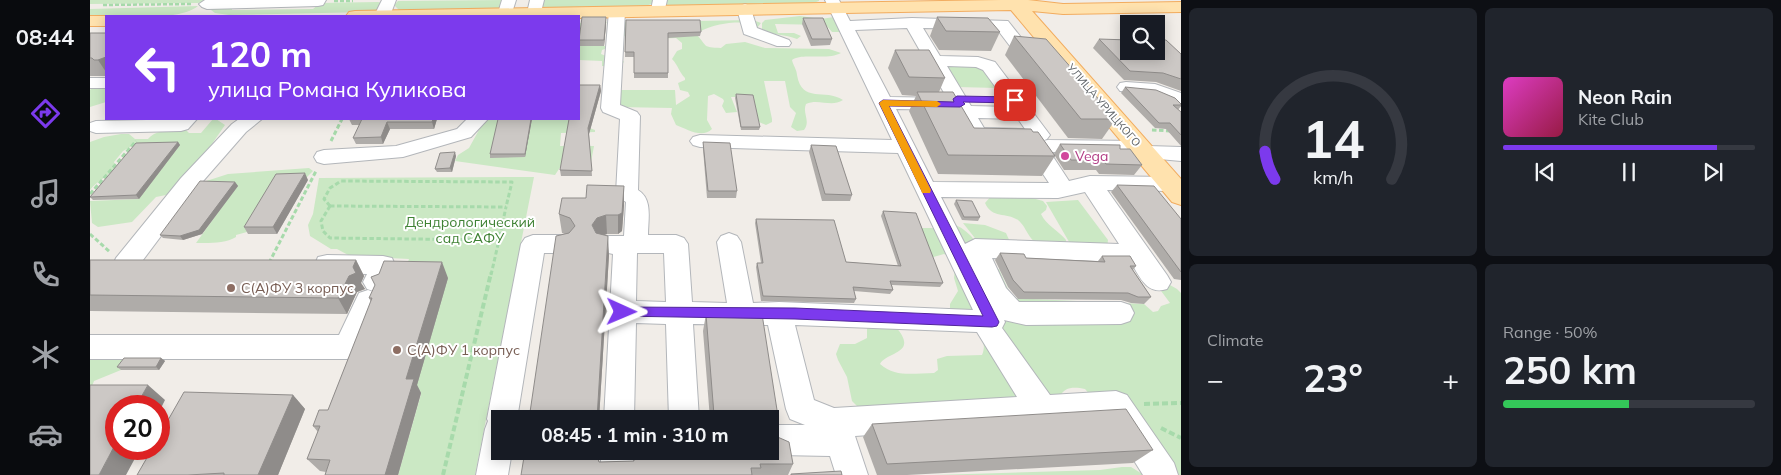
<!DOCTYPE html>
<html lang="en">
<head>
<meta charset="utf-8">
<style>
	:root { --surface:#171b24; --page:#20242c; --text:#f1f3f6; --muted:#9ea1a6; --line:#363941; --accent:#7c3aed }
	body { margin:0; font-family:Mulish,sans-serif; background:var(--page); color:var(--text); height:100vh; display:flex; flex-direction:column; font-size:19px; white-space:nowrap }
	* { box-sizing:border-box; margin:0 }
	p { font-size:16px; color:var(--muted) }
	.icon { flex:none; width:28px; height:28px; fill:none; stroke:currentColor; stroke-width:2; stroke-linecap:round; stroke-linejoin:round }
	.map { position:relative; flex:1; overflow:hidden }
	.panel { display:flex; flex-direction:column; gap:8px; padding:8px; background:#0d0f14; width:600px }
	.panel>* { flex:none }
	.top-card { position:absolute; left:15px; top:15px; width:475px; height:105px; border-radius:0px; box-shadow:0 2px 12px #0003; background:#7c3aed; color:#fff; overflow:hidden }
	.fabs { position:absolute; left:1030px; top:15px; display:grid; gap:10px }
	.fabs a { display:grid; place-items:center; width:45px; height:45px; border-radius:0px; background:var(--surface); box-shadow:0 2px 12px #0003; font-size:25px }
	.speed { position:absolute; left:15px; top:395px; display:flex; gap:10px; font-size:25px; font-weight:700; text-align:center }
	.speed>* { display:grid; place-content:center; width:65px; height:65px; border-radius:50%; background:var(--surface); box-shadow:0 2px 12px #0003; line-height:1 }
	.speed .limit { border:8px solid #d22; background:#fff; color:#111 }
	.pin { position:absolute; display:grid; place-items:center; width:42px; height:42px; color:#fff; margin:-21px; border-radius:10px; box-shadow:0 2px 8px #0006 }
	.me { position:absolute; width:55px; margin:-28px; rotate:91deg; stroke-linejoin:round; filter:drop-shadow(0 0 4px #0008) }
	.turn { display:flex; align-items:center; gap:18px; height:105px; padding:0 20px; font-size:22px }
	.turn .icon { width:65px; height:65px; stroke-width:2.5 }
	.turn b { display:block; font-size:35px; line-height:42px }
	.big { font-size:38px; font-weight:700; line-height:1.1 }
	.panel .widget { flex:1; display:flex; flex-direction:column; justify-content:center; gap:8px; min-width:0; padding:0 18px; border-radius:8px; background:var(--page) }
	.panel .dial { align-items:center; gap:0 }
	.dial svg { height:130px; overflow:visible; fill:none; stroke:var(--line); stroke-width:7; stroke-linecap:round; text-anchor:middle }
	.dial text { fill:var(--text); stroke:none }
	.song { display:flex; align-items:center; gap:15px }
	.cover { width:60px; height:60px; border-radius:8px; background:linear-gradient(135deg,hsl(310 70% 55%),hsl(340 70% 35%)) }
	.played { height:5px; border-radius:2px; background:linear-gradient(90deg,var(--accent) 85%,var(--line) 85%) }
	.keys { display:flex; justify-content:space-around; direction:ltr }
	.heat { display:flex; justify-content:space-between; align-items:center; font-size:28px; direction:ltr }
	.charge { height:8px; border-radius:4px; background:linear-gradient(90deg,#34c759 50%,var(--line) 0) }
	.panel .tiles { flex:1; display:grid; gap:8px; grid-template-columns:repeat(2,1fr) }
	.trip { position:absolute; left:401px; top:410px; width:288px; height:50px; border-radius:0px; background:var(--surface); box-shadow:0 2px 12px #0003; font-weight:700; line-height:50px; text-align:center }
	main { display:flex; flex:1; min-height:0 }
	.tab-bar { display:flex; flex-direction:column; width:90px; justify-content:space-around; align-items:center; background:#090b0e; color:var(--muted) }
	.tab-bar .icon { width:35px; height:35px }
	.tab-bar .active { color:var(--accent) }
	.tab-bar b { font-size:22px; color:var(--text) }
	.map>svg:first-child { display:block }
	.green { fill:#cbe8c4 }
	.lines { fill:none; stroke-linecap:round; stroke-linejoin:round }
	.minor-casing { stroke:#b3b6ba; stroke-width:2 }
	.major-casing { stroke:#f2ac5f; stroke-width:2 }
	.path-far2 { stroke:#a7daab; stroke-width:2.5; stroke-dasharray:4 2; stroke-linecap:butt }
	.path-far1 { stroke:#a7daab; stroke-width:3; stroke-dasharray:4.5 2.5; stroke-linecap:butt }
	.path { stroke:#a7daab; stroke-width:4; stroke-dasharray:6 3; stroke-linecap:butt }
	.minor { fill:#fff; fill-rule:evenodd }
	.major { fill:#ffe2ae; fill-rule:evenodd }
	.wall { fill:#afaca9 }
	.shaded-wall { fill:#8f8c8a }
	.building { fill:#ccc8c5; stroke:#8f8c8a }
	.route { fill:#7c3aed; stroke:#51269a }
	.slow { fill:#f59e0b }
	.hotel-dot { fill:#d1479c; stroke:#fff; stroke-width:2 }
	.education-dot { fill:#8d6e63; stroke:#fff; stroke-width:2 }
	.labels { text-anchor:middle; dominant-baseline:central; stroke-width:4; stroke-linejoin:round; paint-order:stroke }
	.far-street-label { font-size:11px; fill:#5f6468; stroke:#fff }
	.hotel-label { font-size:14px; fill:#b23c85; stroke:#fff; text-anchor:start }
	.park-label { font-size:14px; fill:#3f8234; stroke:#fff }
	.education-label { font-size:14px; fill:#785e54; stroke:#fff; text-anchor:start }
</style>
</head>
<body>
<main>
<nav class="tab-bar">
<b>08:44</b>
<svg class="icon active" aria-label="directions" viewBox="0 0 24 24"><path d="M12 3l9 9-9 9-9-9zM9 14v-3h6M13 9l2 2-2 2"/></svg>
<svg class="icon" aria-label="music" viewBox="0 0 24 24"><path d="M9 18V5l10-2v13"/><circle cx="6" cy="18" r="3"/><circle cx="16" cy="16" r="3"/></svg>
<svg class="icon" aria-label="phone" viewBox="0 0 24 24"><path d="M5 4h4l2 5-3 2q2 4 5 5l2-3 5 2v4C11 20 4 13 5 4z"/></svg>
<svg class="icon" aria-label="climate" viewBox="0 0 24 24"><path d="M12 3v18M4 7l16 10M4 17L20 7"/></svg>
<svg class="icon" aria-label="car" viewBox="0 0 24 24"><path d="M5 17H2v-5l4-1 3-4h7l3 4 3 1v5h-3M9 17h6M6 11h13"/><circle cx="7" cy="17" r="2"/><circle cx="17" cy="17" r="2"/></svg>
</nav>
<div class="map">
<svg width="1091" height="475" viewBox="0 0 1091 475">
	<rect width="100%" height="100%" fill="#f1ede8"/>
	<g class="green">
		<polygon points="0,0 118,0 108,3 0,4"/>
		<polygon points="414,0 410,9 310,11 304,5 308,1"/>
		<polygon points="450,0 565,0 562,4 551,7 451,8"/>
		<polygon points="573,0 729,0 729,1 723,3 581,6 574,5"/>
		<polygon points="288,2 292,3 290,9 278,12 139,15 125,13 121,10 122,8 142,5 142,10 223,9 230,3"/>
		<path d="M108,6C89,22 25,17 0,17V9Z"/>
		<path d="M710,16L731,19L744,17L751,32H742L736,25L685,24L688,33H704L711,36L707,39C695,34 683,36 672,29V23L675,20Z"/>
		<path d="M663,20L671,23L667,28C662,26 657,23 652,23C642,21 611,27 607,35C618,47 612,47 631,48L636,44L655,42L675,48L739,49L751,53C736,61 712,52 702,60C703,65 707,70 707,75C712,104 735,88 753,100C741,108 729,98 716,104C712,113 721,121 714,130L707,131L701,127L706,113L700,107L695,81H674L682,119V122L676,125L669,122L663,97H641L647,112L636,113L632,106L634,101L633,99L624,94L618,96L617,120L622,129C612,139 597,129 586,125L581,114L582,108L528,107L529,90H585L586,105L600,96L598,92L590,90L588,83L595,80V78C589,72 588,65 582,59L587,51L592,49V43L586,38C563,38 531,45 518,23H493L490,46H523L512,50L511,54L516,56L531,58L534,62C528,68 520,67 512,66V61L489,60V23Z"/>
		<polygon points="860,65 893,68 908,88 866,87 856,67"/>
		<polygon points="16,85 16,102 0,107 0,90 4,86"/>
		<path d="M123,119H126L135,125L102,173L81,194L66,197L42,222L8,227L2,223L0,201L49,199L44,145L33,151L24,162L26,168C17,177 7,181 0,190V142L14,137L31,134H39L45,139H58C66,129 83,130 96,130L99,133H111Z"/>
		<polygon points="395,119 485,119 494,126 505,130 505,132 471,133 470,146 504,146 501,162 473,163 465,175 365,161 368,155 379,148"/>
		<path d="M219,168L223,171L216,178L218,180H190L157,232L146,235V237C135,244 118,243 106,243L147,186L107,184L138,174Z"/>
		<polygon points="444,177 385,475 308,475 331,394 324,393 312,278 319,259 260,256 247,249 241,249 220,236 218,225 223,214 229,178"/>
		<path d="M902,195L935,196L953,201L957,206L956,210L951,214C956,225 969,231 976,240V244C967,244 956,245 948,243C939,241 936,226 928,220C916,212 902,219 895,203Z"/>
		<polygon points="988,200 1018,240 1017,249 982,247 956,202"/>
		<path d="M860,223C882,229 892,251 904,269H909L922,298L1054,304L1063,312L1068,311L1071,306L1080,303L1057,272L1087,289L1091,293V475H1071L995,389C985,387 974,386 970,397L772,411L762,401L757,377L748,360L746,354L750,344H765L777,338V327L805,326C830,354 797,351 790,364C806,378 824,373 844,373L848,370L847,359L857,356L892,355C901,335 875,318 860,308V304L868,291L864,278L865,269L859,256L854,254L840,258L831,228H847Z"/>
		<polygon points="873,223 895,225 916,233 920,242 888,242"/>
		<polygon points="0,353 43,353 31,370 4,381 0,391"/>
		<polygon points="1032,467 1041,467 1054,475 844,475 1010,470"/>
	</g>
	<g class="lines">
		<defs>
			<g id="minor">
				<polygon points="115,0 236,0 233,5 228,6 117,9 112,7 109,4"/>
				<polygon points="292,0 306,0 300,16 284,16"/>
				<polygon points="412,0 426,0 421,16 411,16 408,13"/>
				<polygon points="440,0 454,0 450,16 440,16 437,13"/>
				<polygon points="563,0 577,0 574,13 564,13 561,10"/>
				<path d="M735,0H749L760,21L822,18L918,21L937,45L955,46L957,50L955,54H926L907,29L833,28L850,56L888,57L905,62L960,135L957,139L952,141L958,140L1049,141L1056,142L1058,146L1091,147V161L1047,157L1045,153L960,152L979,181L1000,176L1081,177L1089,179L1091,183L1089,189L1081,191L1017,190L1077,275L1081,282L1077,289C1056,296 1049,275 1039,259L1031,262L902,258L916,288L929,302H1031L1040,305L1044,313L1040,321L1031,324L936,325L914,320L915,322L912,328L960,395L1026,391L1037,395L1084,463L1088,475H1053L1018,419L765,436L778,475H746L740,456L689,455L679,451L680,429L689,425H715L700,419L696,409L678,325L603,324L609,419H579L576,324L546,323L544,419H514L523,254L509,251L505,245L509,239L517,236H534L536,202L529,198L526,193L530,119L513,112L511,108L519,11L522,8H532L535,11L530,105L547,112L550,116L548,190C563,199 558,219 558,235H586L594,238L598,244L602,302L637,303L627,242L631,236L639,233L647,236L651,242L663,303L689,302L883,310L808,153L610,147L603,145L600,141L603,137L610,135L802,140ZM817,28L857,98L800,97L765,30ZM857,66L886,67L893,70L920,107L881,106ZM806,109L864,110L881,138L931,141L959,183L843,182ZM888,118L928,119L935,129L894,128ZM995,192L1029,244L885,239L875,244L851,197L968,198ZM547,253H574L576,302L546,301ZM705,325L887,332L927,397L744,408L724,400Z"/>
				<polygon points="655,4 660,6 667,28 699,40 701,43 699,46 687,46 654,34 647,9 650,6"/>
				<rect x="0" y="78" width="16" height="10"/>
				<polygon points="1036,82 1065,84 1091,93 1091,106 1062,94 1030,91 1027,87 1030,83"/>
				<polygon points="107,119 98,129 91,131 6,133 0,131 0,123 6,121"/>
				<polygon points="149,119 172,119 156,132 107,188 44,272 35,274 26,272 23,265 26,258 91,178 142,124"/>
				<polygon points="377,119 398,119 381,137 313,157 234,164 227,162 224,157 227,152 234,150 306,146 367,129"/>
				<polygon points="443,235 473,235 481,238 485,244 481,250 473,253 454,253 427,419 410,419 410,451 422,451 418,475 386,475 395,429 398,421 397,419 431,244 435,238"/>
				<polygon points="237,255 293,256 302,258 305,265 295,289 286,292 277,289 273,282 277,274 237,273 228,271 225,264 228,257"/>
				<polygon points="278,290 287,293 291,300 267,355 257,359 0,359 0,335 249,335 269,293"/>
				<rect x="511" y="451" width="32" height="24"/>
			</g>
			<g id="major">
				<polygon points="911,0 938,0 973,4 1091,2 1091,12 973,14 942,11 1091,179 1091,205 1082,202 921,10 489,18 256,16 259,12 265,11"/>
				<polygon points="0,16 19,16 16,16 16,26 0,26"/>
			</g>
		</defs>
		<use href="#minor" class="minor-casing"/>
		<use href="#major" class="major-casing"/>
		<g class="path-far2">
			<polyline points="244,1 263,1"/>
			<polyline points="13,5 102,4"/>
		</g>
		<g class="path-far1">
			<polyline points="1062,130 1081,131"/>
			<polyline points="241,141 252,119"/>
			<polyline points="0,194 46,141"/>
			<polyline points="240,206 416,207"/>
			<polyline points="240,206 231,221 233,231 240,238 409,240 416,207"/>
			<polyline points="240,206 234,199 240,188 251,181 422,182 416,207"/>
			<polyline points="0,234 20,252"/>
			<polyline points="179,263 226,171"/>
			<polyline points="401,275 409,240"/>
		</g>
		<g class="path">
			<polyline points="1054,404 1091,403"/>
			<polyline points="1071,428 1091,438"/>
			<polyline points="353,475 401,273"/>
		</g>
		<use href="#minor" class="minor"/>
		<use href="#major" class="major"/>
	</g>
	<g class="wall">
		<polygon points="847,17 910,32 901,51 849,50 840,36"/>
		<polygon points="713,18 742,39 740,45 721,46 712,24"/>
		<polygon points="536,20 611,32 610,36 578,38 578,78 544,78 544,57 535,57"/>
		<polygon points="516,24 514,46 490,46 489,40"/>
		<rect x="0" y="33" width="16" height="43"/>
		<polygon points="924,36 1026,119 1012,139 978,138 915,55"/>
		<polygon points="1009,39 1091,54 1091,91 1066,82 1034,80 1003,48"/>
		<polygon points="805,50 855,78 849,92 884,128 943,132 964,154 970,144 1030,149 1052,165 1044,175 1009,174 1006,170 974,170 965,156 952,176 848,174 819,111 826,96 812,95 798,68"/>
		<polygon points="510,85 511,91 499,134 502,176 471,176 470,170"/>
		<polygon points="1035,87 1091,104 1091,106 1088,110 1091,112 1091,146 1076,129 1065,128 1031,93"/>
		<polygon points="646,94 670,127 669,130 651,130 645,98"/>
		<polygon points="259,119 358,119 347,119 344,129 300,129 293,144 266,144 263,138 270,125 262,125"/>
		<polygon points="442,119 435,157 400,158 400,154"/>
		<polygon points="88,142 90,145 49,199 3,200 0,197"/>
		<polygon points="613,142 647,191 646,198 617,198 613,149"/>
		<polygon points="721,145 762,195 760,201 732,201 719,152"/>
		<polygon points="366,156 362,172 347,172 345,169"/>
		<polygon points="218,180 187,234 158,234 154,227"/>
		<polygon points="145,182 148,186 112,234 93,240 73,238 70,235"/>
		<polygon points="1027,185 1091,219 1091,280 1084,279 1021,192"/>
		<polygon points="866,200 890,217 888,221 872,220 864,204"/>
		<polygon points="534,205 532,231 528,234 517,234 514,235 519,255 509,419 439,419 475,234 472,233 469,214"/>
		<polygon points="793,211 853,283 850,287 802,285 803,290 800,294 764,291 766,299 764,303 671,301 666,267 667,263 671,263 665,223 666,219 756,262 808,266 791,216"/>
		<polygon points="910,253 936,258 1008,261 1012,256 1046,266 1043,270 1061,297 1054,304 1041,303 1031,300 928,299 918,287 905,260"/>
		<polygon points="0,260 266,260 274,276 271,283 275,289 267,292 257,314 0,311"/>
		<polygon points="358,278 327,385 331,393 308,475 235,475 236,472 230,471 217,459 228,432 223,426 238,410 281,302 279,298"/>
		<polygon points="616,314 687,410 684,419 683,435 703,464 698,475 431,475 507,456 509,462 544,461 680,419 620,419 613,331"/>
		<polygon points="71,358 75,361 69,370 31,370 27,367"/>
		<polygon points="203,395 215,409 188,475 47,475"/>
		<polygon points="782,424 1063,450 1043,463 817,475 787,475 773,437"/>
	</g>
	<g class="shaded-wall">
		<polygon points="516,17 516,24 514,46 514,40"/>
		<polygon points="16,57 16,72 8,60"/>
		<polygon points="510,85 511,91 499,134 498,128"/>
		<polygon points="343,119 347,119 344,129 342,122"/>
		<polygon points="441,119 442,119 435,157 435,154"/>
		<polygon points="297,122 300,129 293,144 291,137"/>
		<polygon points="88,142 90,145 49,199 46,195"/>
		<polygon points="365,152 366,156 362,172 360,168"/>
		<polygon points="215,173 218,180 187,234 183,227"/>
		<polygon points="145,182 148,186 112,234 93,240 90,236"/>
		<polygon points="534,186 534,205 532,231 528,234 528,215"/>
		<polygon points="516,215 517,234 508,237 502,225 507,218"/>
		<polygon points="518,236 519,255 509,419 507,419"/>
		<polygon points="266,260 274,276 271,283 275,289 267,292 257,314 248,298"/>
		<polygon points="352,262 358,278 327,385 331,393 308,475 295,475 316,379"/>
		<polygon points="71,358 75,361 69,370 66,367"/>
		<polygon points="58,385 75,400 69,412 69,406 46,406"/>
		<polygon points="203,395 215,409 188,475 168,475"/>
		<polygon points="26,443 26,449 50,449 36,475 9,475"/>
		<polygon points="505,451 507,451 506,471 504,456"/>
	</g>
	<g class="building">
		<polygon points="492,17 516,17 514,40 489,40"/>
		<polygon points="847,17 898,18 910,32 856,31"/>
		<polygon points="713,18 733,18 742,39 722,39"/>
		<polygon points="536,20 610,20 611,32 578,33 578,73 544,73 544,52 535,52"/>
		<polygon points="0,33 16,33 16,57 8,60 4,60 2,58 0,58"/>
		<polygon points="924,36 956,39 1026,119 991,119"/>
		<polygon points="1009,39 1039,40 1039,51 1066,51 1066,40 1076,40 1091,54 1091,79 1073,73 1040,71"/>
		<polygon points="805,50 839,50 855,78 819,77"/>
		<polygon points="489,85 510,85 498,128 502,171 470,170 479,119 489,119"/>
		<polygon points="1035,87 1066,90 1085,98 1091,104 1091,105 1083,105 1091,112 1091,135 1080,123 1069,123"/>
		<polygon points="827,92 863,92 884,128 941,129 943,132 948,132 965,156 858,155"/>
		<polygon points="646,94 663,95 670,127 651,127"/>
		<polygon points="272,119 343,119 342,122 297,122 291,137 263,138"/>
		<polygon points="408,119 441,119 435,154 400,154"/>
		<polygon points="88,142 46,195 0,197 46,143"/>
		<polygon points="613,142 640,143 647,191 618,191"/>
		<polygon points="970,144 1030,145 1030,149 1040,149 1052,165 1016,164 1013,160 981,160"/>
		<polygon points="721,145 746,146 762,195 735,194"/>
		<polygon points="365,152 360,168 345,169 350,153"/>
		<polygon points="215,173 183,227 154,227 186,174"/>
		<polygon points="110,181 145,182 109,230 90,236 70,235"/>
		<polygon points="497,185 534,186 532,213 528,215 516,215 507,218 502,225 506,233 518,236 507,419 439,419 466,236 479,233 485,226 480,218 469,214 472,198 496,198"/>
		<polygon points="1027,185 1064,186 1091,219 1091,272"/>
		<polygon points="866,200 882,201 890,217 874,217"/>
		<polygon points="793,211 826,213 853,283 800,281 803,290 763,287 766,299 673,296 667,263 673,263 666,219 744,220 756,262 811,266"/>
		<polygon points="910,253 934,254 936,258 1015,262 1012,256 1040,256 1046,266 1040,266 1061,297 1048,297 1038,293 934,292 923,280"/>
		<polygon points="0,260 266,260 263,267 266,273 259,276 248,298 0,295"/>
		<polygon points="294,261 352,262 316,379 324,379 295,475 235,475 240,460 217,459 230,426 223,426 229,410 238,410 282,298 279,298 285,285 281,277 289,274"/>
		<polygon points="616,314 672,314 687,410 684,413 683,435 699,442 703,464 670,464 671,468 661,468 662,475 431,475 435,451 505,451 504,456 507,456 509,462 544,461 544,451 680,451 680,419 621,419 621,415 624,415"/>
		<polygon points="34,358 71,358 66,367 27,367"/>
		<polygon points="0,385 58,385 46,406 26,406 26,443 9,475 0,475"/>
		<polygon points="94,392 203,395 168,475 134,475 134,473 98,475 47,475 62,449 69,449 69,436"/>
		<polygon points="1036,409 1063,450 797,464 782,424"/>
		<polygon points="751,471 752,475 701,475 701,474"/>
	</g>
	<polygon class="route" points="867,96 925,97 930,100 925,103 873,102 875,104 870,107 799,106 909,322 907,326 902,327 705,319 528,316 526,312 528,309 532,307 705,308 893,316 789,103 793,100 864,102 863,99"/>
	<polygon class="slow" points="793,100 847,101 851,104 847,107 799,106 841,190 840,193 832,193 831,190 789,103"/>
	<circle class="hotel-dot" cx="975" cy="156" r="5"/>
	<g class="education-dot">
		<circle cx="141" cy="288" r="5"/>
		<circle cx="307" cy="350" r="5"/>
	</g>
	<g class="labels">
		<g class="far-street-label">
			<text transform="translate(1014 105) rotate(49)">УЛИЦА УРИЦКОГО</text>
		</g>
		<g class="hotel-label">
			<text x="985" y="156">Vega</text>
		</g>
		<g class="park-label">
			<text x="380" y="222">Дендрологический<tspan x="380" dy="16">сад САФУ</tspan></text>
		</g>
		<g class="education-label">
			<text x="151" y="288">С(А)ФУ 3 корпус</text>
			<text x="317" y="350">С(А)ФУ 1 корпус</text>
		</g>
	</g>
</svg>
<div class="fabs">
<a><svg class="icon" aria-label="search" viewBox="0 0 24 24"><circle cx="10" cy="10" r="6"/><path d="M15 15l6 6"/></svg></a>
</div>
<div class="speed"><div class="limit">20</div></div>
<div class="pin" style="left:925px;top:100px;background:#d93025"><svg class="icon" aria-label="arrive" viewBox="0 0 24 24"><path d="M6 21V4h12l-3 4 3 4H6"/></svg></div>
<svg class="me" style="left:532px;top:312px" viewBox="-20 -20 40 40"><path d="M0-17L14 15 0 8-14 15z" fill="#7c3aed" stroke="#fff" stroke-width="4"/></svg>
<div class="trip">08:45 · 1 min · 310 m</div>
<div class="top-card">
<div class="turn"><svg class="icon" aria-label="left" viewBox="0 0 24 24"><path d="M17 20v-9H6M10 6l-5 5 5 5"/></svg><div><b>120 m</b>улица Романа Куликова</div></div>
</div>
</div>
<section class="panel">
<div class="tiles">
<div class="widget dial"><svg viewBox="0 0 100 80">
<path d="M14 69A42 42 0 1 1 86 69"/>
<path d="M14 69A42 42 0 0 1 8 52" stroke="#7c3aed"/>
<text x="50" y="56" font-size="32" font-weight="700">14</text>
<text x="50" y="72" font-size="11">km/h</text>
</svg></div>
<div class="widget">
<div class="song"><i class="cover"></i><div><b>Neon Rain</b><p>Kite Club</p></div></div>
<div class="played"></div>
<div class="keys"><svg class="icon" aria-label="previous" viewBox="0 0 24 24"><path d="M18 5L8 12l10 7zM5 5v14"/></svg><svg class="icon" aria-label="pause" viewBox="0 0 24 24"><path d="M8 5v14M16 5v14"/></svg><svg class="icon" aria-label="next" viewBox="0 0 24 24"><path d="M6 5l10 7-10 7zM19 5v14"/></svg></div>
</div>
<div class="widget"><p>Climate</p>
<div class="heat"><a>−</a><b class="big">23°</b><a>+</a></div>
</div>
<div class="widget"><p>Range · 50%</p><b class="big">250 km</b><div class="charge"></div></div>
</div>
</section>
</main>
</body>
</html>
